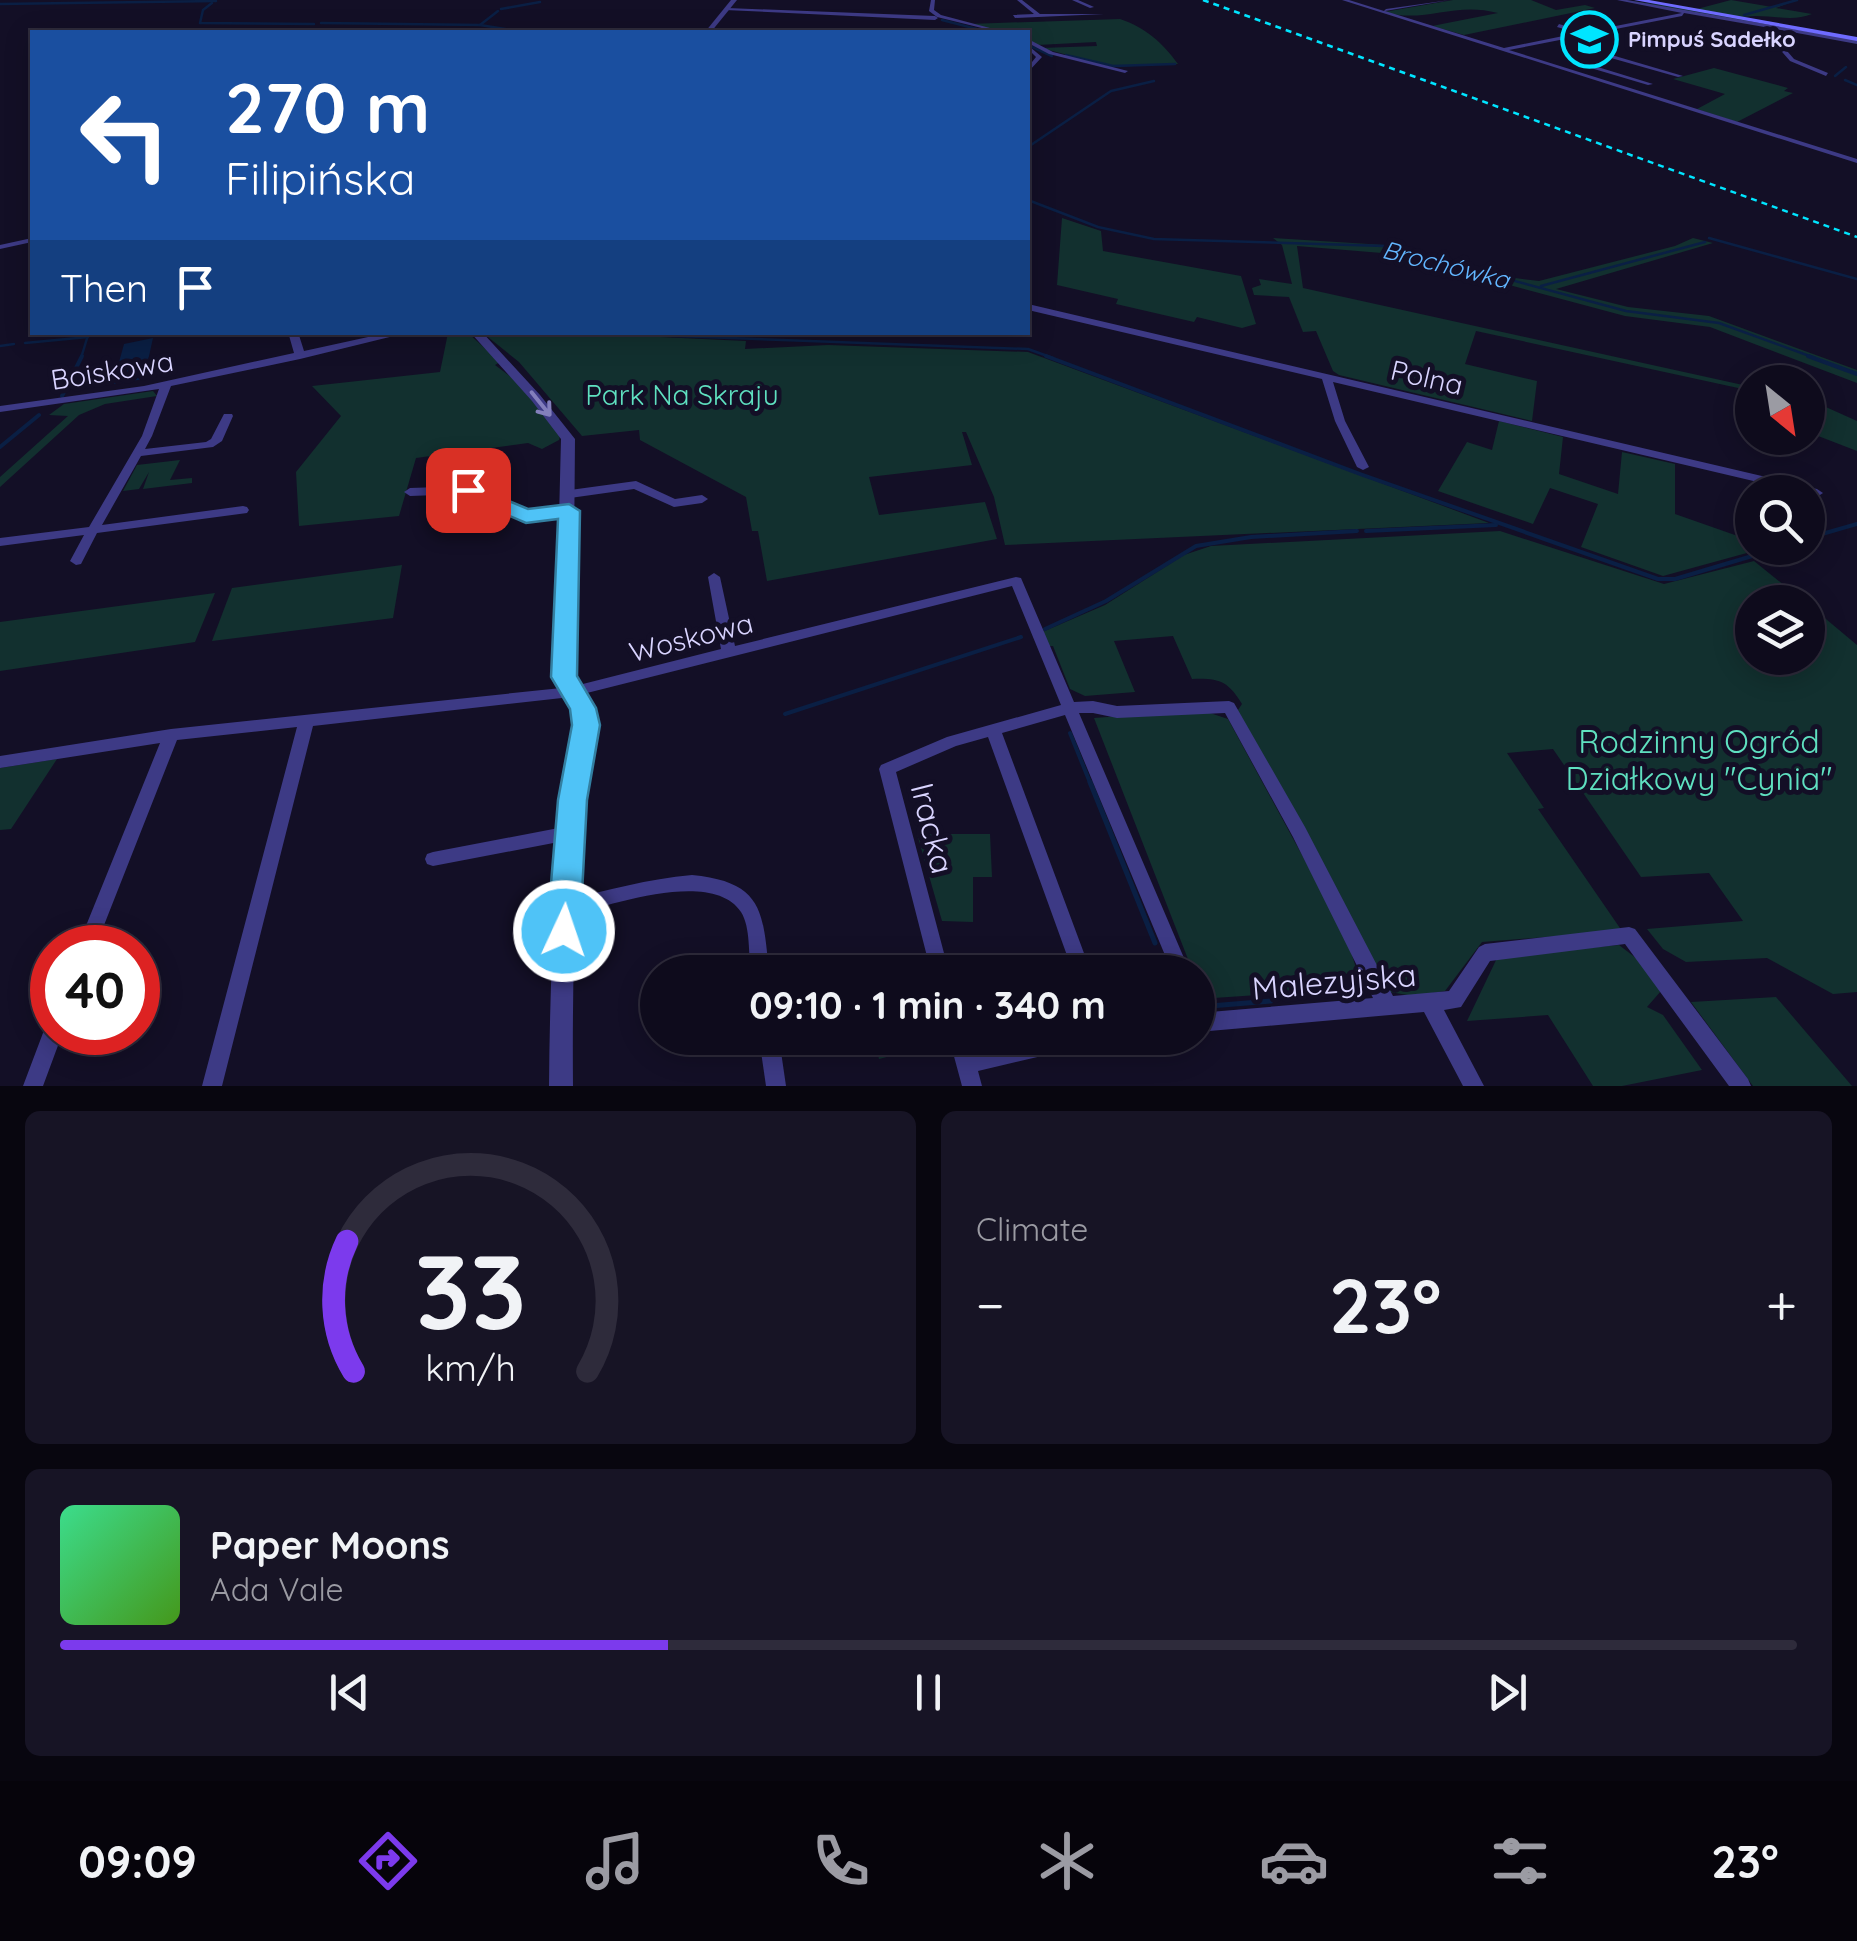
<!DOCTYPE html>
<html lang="en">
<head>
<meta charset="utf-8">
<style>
	:root { --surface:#0e0b1c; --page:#171425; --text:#f1f3f6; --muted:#9b9ba3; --line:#2e2b3b; --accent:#7c3aed }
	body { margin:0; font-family:Quicksand,sans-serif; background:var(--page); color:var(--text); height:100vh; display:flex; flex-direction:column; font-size:38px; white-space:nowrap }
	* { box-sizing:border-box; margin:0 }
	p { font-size:32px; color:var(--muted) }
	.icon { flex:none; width:55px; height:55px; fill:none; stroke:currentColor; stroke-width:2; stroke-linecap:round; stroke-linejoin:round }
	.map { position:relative; height:1086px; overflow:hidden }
	.side { display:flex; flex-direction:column; gap:25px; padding:25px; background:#08060f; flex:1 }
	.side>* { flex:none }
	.top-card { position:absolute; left:30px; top:30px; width:1000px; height:305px; border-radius:0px; box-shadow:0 5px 25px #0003,0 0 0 2px var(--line); background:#1a4fa0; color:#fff; overflow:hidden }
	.needle { width:65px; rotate:150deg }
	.tools { position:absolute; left:1735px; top:365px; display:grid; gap:20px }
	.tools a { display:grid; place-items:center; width:90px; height:90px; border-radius:50%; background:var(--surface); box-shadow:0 5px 25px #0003,0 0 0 2px var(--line); font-size:50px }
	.speed { position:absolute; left:30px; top:925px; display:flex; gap:20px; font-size:50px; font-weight:700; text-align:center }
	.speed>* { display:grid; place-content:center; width:130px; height:130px; border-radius:50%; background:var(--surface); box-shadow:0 5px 25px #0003,0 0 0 2px var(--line); line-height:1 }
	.speed .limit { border:15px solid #d22; background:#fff; color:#111 }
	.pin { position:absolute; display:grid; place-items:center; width:85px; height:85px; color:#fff; margin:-42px; border-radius:20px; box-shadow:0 5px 15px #0006 }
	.me { position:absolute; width:110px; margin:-55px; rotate:3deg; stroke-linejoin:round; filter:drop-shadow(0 0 8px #0008) }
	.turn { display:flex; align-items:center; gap:35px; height:210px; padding:0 30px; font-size:45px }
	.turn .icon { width:130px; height:130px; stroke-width:2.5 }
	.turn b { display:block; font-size:70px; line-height:85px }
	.then { display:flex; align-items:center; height:95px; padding:0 30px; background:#0003; gap:20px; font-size:38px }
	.big { font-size:75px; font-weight:700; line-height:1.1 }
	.side .card { flex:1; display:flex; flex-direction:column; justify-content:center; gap:15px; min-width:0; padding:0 35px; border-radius:15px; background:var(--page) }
	.side .dial { align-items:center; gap:0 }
	.dial svg { height:260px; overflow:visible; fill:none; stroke:var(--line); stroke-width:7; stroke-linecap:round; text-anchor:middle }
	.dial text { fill:var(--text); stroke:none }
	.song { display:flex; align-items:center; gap:30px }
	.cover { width:120px; height:120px; border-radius:15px; background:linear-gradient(135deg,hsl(150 70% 55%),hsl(100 70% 35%)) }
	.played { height:10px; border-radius:5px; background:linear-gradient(90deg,var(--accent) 35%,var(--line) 35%) }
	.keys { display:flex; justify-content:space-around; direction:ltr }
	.heat { display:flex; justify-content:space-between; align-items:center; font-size:55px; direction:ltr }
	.side .tiles { flex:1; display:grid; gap:25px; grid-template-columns:1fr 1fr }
	.card:last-child { grid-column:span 2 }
	.trip { position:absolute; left:640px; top:955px; width:575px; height:100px; border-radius:50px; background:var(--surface); box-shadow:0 5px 25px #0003,0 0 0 2px var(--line); font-weight:700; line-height:100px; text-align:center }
	.dock { display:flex; height:160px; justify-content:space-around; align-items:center; background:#06040b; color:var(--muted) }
	.dock .icon { width:70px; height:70px }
	.dock .active { color:var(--accent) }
	.dock b { font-size:45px; color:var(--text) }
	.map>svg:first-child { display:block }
	.green { fill:#12302f }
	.water { fill:#0a1f44 }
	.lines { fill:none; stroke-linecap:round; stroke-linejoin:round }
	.stream-far2 { stroke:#0a1f44; stroke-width:2.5 }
	.stream-far1 { stroke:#0a1f44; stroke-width:4 }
	.stream { stroke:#0a1f44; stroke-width:5 }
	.minor { fill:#3d3a85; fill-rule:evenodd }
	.tertiary { fill:#3d3a85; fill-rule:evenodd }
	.secondary { fill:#6f6bff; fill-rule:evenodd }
	.rail { stroke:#00e5ff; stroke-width:2.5; stroke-dasharray:6 5; stroke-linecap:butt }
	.oneway { stroke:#837fbc }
	.route { fill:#4fc3f7; stroke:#337fa1; stroke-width:2.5 }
	.labels { text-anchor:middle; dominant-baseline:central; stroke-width:10; stroke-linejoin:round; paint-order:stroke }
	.far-poi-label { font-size:22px; font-weight:bold; fill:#d9d4ff; stroke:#130f26; text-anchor:start }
	.far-water-label { font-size:25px; font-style:italic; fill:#62b6ff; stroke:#130f26 }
	.street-label { font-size:28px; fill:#d9d4ff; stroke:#130f26 }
	.park-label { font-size:28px; fill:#5fe0c0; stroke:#130f26 }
	.near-park-label { font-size:32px; fill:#5fe0c0; stroke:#130f26 }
	.near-street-label { font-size:32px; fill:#d9d4ff; stroke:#130f26 }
</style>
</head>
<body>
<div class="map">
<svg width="1857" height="1086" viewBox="0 0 1857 1086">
	<rect width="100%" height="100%" fill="#130f26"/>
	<g class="green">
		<path d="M1453,0H1531L1556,10L1585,5L1595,8L1464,35L1432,26L1498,13C1454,1 1425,24 1384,12Z"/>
		<path d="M1623,0L1697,9L1731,0L1772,7L1794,1L1776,8L1812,14C1791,23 1766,13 1744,17L1751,22Z"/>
		<path d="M1120,19C1146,28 1162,42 1178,64L1113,67L1041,48L1097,46L1096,42L1037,45L1028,40V32H1005L968,24Z"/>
		<polygon points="1714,68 1788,88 1784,91 1793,93 1737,122 1697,109 1725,94 1673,79"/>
		<polygon points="1062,218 1101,231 1103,251 1241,276 1256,324 1242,328 1197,317 1194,322 1116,304 1118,299 1057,285"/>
		<polygon points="1273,238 1385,245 1515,278 1539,281 1675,246 1693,238 1713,243 1556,289 1628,307 1709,316 1857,370 1857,383 1710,327 1625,316 1394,254 1297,246 1303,288 1752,387 1752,391 1476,331 1465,364 1537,381 1532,421 1339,375 1333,371 1316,331 1303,332 1289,297 1254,295 1252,288 1261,285 1259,279 1292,284 1282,245"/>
		<polygon points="553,332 746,341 745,349 828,345 1028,352 1489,523 1005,545 994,497 966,432 962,432 972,465 869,477 879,515 985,502 997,539 767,581 758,531 752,531 746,497 640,440 639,430 582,436 519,362 483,333"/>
		<polygon points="448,333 468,333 500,362 495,365 519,383 560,436 559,440 542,449 528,443 416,458 399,516 299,526 296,472 341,416 312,386 440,372"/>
		<polygon points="153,391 157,396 105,404 79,415 0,487 0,477 68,416 49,415 64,404"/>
		<polygon points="1808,399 1857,421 1857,451 1813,434"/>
		<polygon points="1499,421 1563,437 1559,474 1618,494 1622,452 1675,464 1675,514 1752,541 1752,548 1765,548 1663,576 1581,547 1598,504 1550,488 1533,524 1438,491 1467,442 1492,450"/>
		<polygon points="180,460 170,480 192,478 192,483 143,489 149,472 139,489 123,491 137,465"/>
		<path d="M1500,531L1664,584L1754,561L1805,602H1752V658H1808V604L1857,645V992L1833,994L1767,958L1686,962L1663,949L1647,929L1743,921L1709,873L1641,877L1553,749L1507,753L1544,808L1538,809L1622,931L1482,942L1445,991L1413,996L1390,992L1236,713L1242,704C1228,681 1219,678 1192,679L1173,636L1114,641L1135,692L1085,696L1070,689L1053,646H1045L1040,633L1105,605L1184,555L1211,546Z"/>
		<polygon points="402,565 393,618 212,641 232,588"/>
		<polygon points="215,593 195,642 0,671 0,622"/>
		<polygon points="1201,710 1228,719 1346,936 1360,981 1341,989 1214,998 1198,984 1198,972 1193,972 1094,718"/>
		<polygon points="57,759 11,829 0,830 0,768"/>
		<polygon points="917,834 990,834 992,877 973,877 973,922 942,921"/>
		<polygon points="1619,945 1645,965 1661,991 1647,1007 1663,1015 1702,1070 1622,1086 1593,1086 1548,1015 1467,1021 1498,956"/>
		<polygon points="1776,997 1852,1086 1753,1086 1691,1002"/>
		<polygon points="874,1038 940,1038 941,1043 879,1059"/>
	</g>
	<polygon class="water" points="153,338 144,379 113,384 124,344"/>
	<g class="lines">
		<g class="stream-far2">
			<polyline points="212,3 203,10 200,23 314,24"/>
			<polyline points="0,4 216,1"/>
			<polyline points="501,9 540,2"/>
			<polyline points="1744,15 1797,0"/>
			<polyline points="942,20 977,29"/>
			<polyline points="321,23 480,25 524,32"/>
			<polyline points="480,25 498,11"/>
			<polyline points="983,30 994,32"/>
			<polyline points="1028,45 1052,56"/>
			<polyline points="1066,55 1113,66 1175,64"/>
			<polyline points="1835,76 1846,67"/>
			<polyline points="1845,80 1857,85"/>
			<polyline points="1028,147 1111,91 1154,81"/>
			<polyline points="1028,200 1098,227 1154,239 1385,246 1626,311 1719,323 1815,358"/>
			<polyline points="1709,238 1857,279"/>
			<polyline points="1541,286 1705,242"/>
			<polyline points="565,332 1028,349 1053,358"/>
			<polyline points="25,343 88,337"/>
			<polyline points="0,346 14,344"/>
			<polyline points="81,358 89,332"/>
		</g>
		<g class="stream-far1">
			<polyline points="1046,356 1360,474 1658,579 1675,579 1779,548"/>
			<polyline points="1808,356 1857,374"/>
			<polyline points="62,396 82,356"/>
			<polyline points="0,447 39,415"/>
			<polyline points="1366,531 1496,525"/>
			<polyline points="1808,538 1857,524"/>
			<polyline points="1045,629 1106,601 1196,546 1251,537 1357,531"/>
			<polyline points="785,714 1021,637"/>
			<polyline points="1070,733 1091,785"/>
		</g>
		<g class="stream">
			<polyline points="1090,782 1155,943"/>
			<polyline points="1198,1007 1271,1001"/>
		</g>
		<g class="minor">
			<polygon points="931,0 935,0 934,10 941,15 1005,32 998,32 937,17 929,11"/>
			<polygon points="1017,0 1022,0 1040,14 1104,14 1015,18 1013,15 1034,14"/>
			<polygon points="1072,0 1078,0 1094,7 1090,8"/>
			<polygon points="1342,0 1349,0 1384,11 1386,9 1450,0 1385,11 1504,48 1578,33 1557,27 1559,24 1585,32 1682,13 1617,0 1627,0 1857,40 1857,44 1775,29 1774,36 1794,59 1828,73 1826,76 1790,61 1768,36 1770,28 1684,13 1682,16 1509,50 1857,159 1857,163"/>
			<polygon points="727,8 935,16 938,18 935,20 725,10"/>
			<polygon points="1028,39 1053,52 1128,71 1125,73 1049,54 1028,43"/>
			<polygon points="1030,47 1042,57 1028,72 1028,67 1036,57 1028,49"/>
			<polygon points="1611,56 1615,56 1683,76 1678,77 1611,58"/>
			<polygon points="1584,64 1588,64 1653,84 1648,85 1584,66"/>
			<polygon points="32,238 32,242 0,249 0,245"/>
			<polygon points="1028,304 1817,489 1823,493 1817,497 1808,494 1808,492 1800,492 1333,382 1345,421 1369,467 1363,470 1357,467 1335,421 1322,379 1028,310"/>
			<polygon points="288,332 298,332 304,351 391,332 410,332 300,359 171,386 152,436 145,449 206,442 211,439 224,414 232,414 233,416 222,441 213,447 141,456 102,525 243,506 247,507 249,510 247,513 97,533 81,564 76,565 70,561 84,535 0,546 0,538 89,527 142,436 159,389 0,412 0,406 144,386 294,353"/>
			<polygon points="636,481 675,499 702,495 708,499 702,503 674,507 634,489 570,498 564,494 570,490"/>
			<polygon points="469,486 527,512 569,507 575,511 569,515 526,520 467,494 410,496 404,492 410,488"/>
			<polygon points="714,573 720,577 735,646 1016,577 1021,578 1074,702 1093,701 1117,706 1229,701 1234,703 1305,827 1393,996 1449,991 1479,947 1485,944 1629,927 1635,929 1748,1079 1751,1086 1729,1086 1625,944 1490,961 1461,1007 1444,1010 1484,1086 1463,1086 1424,1012 1198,1032 1198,1013 1373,998 1293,837 1225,713 1117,718 1093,713 1079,713 1190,972 1172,972 1065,715 1002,733 1091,972 1073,972 988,737 956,746 896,772 949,972 931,972 879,769 881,765 947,737 1061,705 1012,586 571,697 313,726 222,1086 202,1086 297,727 177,740 95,948 77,948 160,743 0,768 0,756 171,729 571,687 721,649 708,577"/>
			<polygon points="569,826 575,828 577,833 575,838 569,840 433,866 427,864 425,859 427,854 433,852"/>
			<path d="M692,875C763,882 763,911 769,972H751C748,954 751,928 741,912C712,868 607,906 565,917L559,915L556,909L559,903L565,901C607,890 648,879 692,875Z"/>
			<polygon points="52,1023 52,1032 63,1032 43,1086 23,1086 46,1025"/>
			<polygon points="759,1038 779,1038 786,1086 766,1086"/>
			<polygon points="949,1038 969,1038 973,1053 1037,1038 1086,1038 1083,1045 1076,1048 978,1071 982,1086 962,1086"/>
		</g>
		<g class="tertiary">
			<polygon points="731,0 737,0 711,32 705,32"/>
			<path d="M470,332H482L540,395L575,439L573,677L592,708L595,725C575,845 572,965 573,1086H549C550,965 555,845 577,725L574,709L555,677L561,439L532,401Z"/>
		</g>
		<polygon class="secondary" points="1634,0 1649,0 1857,37 1857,41"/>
		<polyline class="rail" points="1203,0 1857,237"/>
	</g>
	<defs><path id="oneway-shaft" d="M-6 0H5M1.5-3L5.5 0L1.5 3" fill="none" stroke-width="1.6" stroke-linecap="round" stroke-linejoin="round" transform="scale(2.5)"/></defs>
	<use class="oneway" href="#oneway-shaft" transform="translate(541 404) rotate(51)"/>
	<polygon class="route" points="468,484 528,509 569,504 580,511 577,676 596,708 600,725 587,800 580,931 575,942 564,946 552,942 547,931 558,800 572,725 570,709 551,677 558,519 526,523 461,495 458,490"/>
	<defs>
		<symbol id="school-ring" viewBox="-11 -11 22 22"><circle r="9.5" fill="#130f26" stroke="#00e5ff" stroke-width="1.5"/><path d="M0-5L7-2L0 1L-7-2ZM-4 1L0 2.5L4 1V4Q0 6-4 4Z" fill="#00e5ff"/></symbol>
	</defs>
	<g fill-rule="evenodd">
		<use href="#school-ring" x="1558" y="8" width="63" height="63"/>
	</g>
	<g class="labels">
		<g class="far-poi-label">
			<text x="1628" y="39">Pimpuś Sadełko</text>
		</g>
		<g class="far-water-label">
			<text transform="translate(1446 264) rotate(14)">Brochówka</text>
		</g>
		<g class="street-label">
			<text transform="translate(112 370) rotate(-9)">Boiskowa</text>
			<text transform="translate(1427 377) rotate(13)">Polna</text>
			<text transform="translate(691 637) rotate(-14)">Woskowa</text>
		</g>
		<g class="park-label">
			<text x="682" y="394">Park Na Skraju</text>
		</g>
		<g class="near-park-label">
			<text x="1699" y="741">Rodzinny Ogród<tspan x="1699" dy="37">Działkowy "Cynia"</tspan></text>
		</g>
		<g class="near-street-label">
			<text transform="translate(933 828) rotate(76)">Iracka</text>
			<text transform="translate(1334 981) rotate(-5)">Malezyjska</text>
		</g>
	</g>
</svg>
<div class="tools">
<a><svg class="needle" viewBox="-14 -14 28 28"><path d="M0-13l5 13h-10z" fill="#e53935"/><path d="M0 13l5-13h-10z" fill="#9b9ba3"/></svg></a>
<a><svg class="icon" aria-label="search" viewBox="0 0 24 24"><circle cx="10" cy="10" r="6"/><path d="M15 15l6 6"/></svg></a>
<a><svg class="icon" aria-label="layers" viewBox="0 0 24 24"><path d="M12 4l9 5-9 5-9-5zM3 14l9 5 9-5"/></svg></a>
</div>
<div class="speed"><div class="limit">40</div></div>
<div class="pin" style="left:468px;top:490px;background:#d93025"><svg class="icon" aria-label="arrive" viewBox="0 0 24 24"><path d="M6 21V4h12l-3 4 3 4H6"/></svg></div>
<svg class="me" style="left:564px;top:931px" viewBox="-20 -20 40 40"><circle r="17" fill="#4fc3f7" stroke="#fff" stroke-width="3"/><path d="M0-11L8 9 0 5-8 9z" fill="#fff"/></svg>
<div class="trip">09:10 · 1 min · 340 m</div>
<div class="top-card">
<div class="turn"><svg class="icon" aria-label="left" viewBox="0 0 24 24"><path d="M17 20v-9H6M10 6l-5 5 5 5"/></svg><div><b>270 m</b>Filipińska</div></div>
<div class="then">Then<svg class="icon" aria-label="arrive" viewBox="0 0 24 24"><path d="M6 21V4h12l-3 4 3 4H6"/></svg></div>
</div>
</div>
<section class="side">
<div class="tiles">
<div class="card dial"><svg viewBox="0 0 100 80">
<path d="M14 69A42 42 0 1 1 86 69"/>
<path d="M14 69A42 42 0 0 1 12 29" stroke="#7c3aed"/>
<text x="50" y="56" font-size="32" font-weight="700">33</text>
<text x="50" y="72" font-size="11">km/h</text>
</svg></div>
<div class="card"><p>Climate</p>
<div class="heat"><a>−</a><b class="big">23°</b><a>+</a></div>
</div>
<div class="card">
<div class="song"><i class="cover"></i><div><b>Paper Moons</b><p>Ada Vale</p></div></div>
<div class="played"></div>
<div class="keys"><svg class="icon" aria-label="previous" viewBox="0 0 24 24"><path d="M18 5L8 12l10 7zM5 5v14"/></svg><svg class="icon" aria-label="pause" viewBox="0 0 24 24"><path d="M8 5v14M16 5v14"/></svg><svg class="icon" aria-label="next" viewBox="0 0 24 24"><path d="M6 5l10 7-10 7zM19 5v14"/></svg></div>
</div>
</div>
</section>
<nav class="dock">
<b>09:09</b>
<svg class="icon active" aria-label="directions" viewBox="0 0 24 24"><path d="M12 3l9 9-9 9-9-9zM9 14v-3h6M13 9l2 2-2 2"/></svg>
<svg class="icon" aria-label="music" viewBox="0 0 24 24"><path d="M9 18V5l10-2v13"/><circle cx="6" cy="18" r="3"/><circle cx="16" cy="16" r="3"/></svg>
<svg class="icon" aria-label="phone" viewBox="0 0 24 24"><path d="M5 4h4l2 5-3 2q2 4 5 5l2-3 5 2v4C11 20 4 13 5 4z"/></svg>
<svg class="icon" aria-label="climate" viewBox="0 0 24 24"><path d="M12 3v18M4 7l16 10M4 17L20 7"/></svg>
<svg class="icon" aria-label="car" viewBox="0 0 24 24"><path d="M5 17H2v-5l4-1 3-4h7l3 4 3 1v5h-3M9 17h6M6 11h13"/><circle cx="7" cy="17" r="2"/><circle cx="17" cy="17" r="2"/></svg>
<svg class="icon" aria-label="filters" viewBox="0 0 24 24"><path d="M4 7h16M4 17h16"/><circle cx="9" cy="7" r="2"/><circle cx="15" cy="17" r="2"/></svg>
<b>23°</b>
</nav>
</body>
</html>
